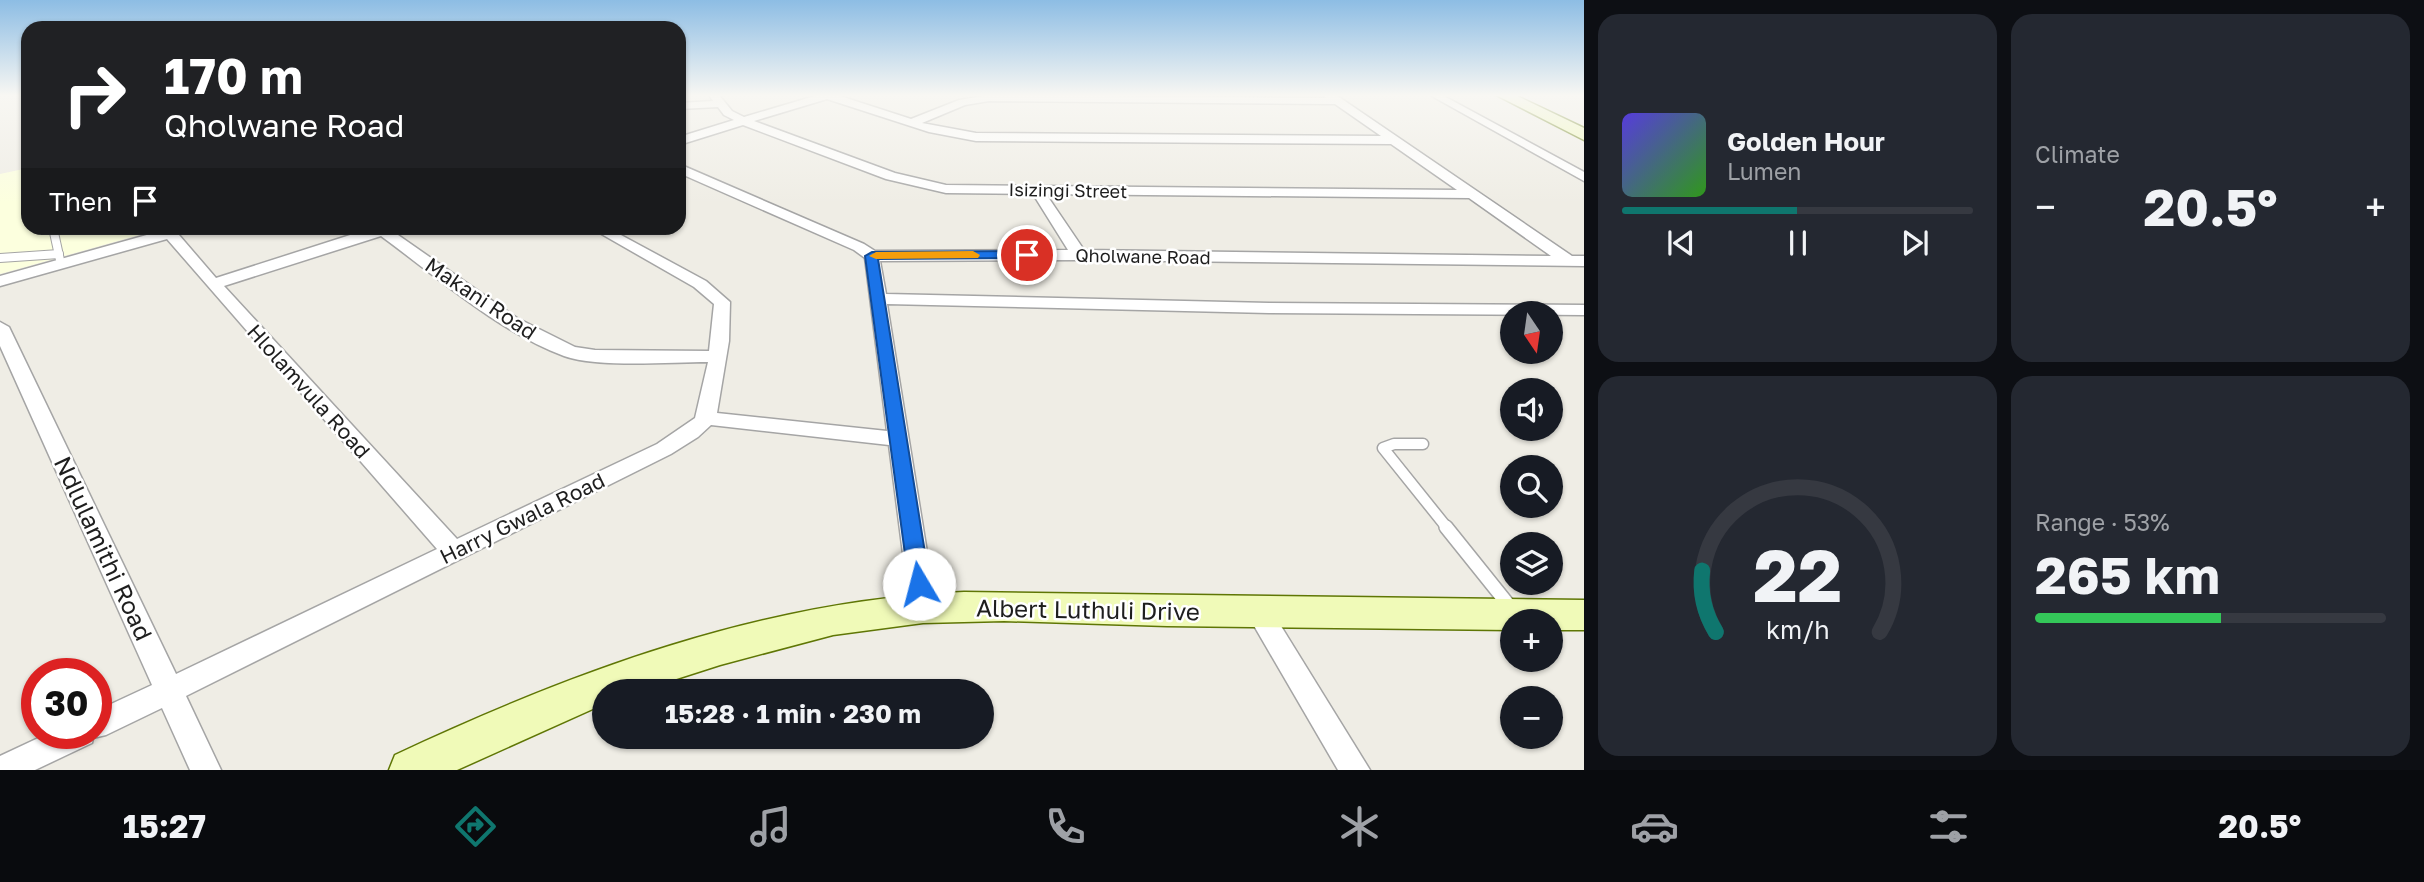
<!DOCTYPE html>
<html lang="en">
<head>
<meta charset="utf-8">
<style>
	:root { --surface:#171b24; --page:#242831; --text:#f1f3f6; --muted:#9ea1a6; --line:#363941; --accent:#0f766e }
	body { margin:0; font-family:"Golos Text",sans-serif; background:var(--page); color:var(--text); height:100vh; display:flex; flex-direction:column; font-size:26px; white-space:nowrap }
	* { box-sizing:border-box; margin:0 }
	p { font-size:23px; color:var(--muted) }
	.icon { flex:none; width:38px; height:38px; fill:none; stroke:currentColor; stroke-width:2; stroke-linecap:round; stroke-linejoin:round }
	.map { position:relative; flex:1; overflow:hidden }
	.side { display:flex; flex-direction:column; gap:14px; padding:14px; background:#0d0f14; width:840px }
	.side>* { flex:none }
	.guide { position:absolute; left:21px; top:21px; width:665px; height:214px; border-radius:21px; box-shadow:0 2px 5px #0004; background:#202124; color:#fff; overflow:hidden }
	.needle { width:46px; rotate:167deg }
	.controls { position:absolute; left:1500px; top:301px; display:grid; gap:14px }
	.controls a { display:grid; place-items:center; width:63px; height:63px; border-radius:50%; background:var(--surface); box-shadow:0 2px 5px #0004; font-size:35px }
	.speed { position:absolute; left:21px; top:658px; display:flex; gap:14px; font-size:35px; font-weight:700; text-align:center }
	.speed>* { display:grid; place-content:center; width:91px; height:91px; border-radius:50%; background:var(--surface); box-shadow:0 2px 5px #0004; line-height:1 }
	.speed .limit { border:10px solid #d22; background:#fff; color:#111 }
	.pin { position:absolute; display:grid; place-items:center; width:60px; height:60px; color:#fff; margin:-30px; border:4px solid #fff; border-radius:50%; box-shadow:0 2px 7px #0007 }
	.me { position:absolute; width:77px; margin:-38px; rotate:352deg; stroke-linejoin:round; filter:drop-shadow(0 0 5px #0008) }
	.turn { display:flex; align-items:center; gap:24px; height:147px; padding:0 28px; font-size:32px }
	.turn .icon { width:91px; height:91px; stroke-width:2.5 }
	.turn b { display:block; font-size:49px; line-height:60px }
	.then { display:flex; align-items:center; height:66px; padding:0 28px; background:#0003; gap:14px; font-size:26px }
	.big { font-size:52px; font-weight:700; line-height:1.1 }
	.side .tile { flex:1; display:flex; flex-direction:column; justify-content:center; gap:10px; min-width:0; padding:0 24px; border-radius:21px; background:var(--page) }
	.side .dial { align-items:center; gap:0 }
	.dial svg { height:182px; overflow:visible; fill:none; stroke:var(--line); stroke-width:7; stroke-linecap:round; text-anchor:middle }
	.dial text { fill:var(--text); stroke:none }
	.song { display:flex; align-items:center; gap:21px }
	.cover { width:84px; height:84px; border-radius:10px; background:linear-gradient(135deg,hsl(250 70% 55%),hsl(110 70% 35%)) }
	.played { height:7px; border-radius:4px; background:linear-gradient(90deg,var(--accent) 50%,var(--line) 50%) }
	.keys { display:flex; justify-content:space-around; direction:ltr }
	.heat { display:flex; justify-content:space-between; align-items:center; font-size:38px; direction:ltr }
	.charge { height:10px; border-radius:5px; background:linear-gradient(90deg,#34c759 53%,var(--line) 0) }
	.side .tiles { flex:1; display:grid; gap:14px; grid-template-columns:repeat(2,1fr) }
	.trip { position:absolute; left:592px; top:679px; width:402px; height:70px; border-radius:35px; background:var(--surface); box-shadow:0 2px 5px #0004; font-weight:700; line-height:70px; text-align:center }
	.tab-bar { display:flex; height:112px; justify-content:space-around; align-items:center; background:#090b0e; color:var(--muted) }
	.tab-bar .icon { width:49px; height:49px }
	.tab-bar .current { color:var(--accent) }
	.tab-bar b { font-size:32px; color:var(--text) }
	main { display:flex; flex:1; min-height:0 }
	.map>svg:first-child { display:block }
	.education { fill:#fcffde }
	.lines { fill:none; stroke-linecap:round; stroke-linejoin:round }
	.lane-far2-casing { stroke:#a5a5a5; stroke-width:10 }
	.lane-far1-casing { stroke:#a5a5a5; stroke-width:13 }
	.lane-casing { stroke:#a5a5a5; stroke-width:16 }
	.street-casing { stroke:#a5a5a5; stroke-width:3 }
	.secondary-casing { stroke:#5f7605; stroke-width:3 }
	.lane-far2 { stroke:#fff; stroke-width:8 }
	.lane-far1 { stroke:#fff; stroke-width:10 }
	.lane { stroke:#fff; stroke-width:13 }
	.street { fill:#fff; fill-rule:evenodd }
	.secondary { fill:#f0fab8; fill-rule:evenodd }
	.route { fill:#1a73e8; stroke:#114b97; stroke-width:2 }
	.slow { fill:#f59e0b }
	.labels { text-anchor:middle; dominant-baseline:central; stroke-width:5; stroke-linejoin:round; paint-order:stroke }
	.far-street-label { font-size:18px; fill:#1e1e1e; stroke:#fff }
	.street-label { font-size:21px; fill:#1e1e1e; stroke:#fff }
	.near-street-label { font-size:24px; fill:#1e1e1e; stroke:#fff }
</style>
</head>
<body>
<main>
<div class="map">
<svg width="1584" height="770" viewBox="0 0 1584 770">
	<rect width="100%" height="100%" fill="#efede5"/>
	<polygon class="education" points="28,168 28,228 147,228 139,235 0,274 0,174"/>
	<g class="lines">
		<defs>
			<g id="lane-far2">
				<polyline points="53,228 60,260"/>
				<polyline points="0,258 59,254"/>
			</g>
			<polyline id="lane-far1" points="1423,444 1394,444 1383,448 1448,529"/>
			<polyline id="lane" points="1446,527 1511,608"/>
			<g id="street">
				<path d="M709,95H719L732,111L744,117L818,95H837L911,119L959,100L989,95L1326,98L1324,95H1336L1572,256H1584V266L1079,260L880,261L886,294L1269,303L1584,305V315L1269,313L887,304L936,608L932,615L923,618L914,615L910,608L889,445L711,425L698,437L671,454L186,696L221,770H190L162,708L106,735L93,738L92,743L35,770H0V756L49,733H96V711L152,685L0,346V322L9,327L176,674L437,549L167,239L0,286V276L161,231L159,228H173L216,278L372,228H388L517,318L575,347L595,350L709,351L714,304L694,287L591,228H608L706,281L730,302L729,341L717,413L887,431L865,258L854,250L679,173V164L864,244L875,251L1068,250L1033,194L946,193L886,179L743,125L679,145V137L734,120L724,115L718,107L679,109V103L713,101ZM827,99L929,132L976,141L1391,144L1457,190L946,185L895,173L754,121ZM989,101L1335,104L1381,136L976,133L922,123L965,105ZM1046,194L1469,198L1551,256L1084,250ZM381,236C437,277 499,332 564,356C597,368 671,362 708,362L695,418L657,444L457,539L224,286Z"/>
				<polygon points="1430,95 1442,95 1584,172 1584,181"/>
				<polygon points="1259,602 1268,605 1370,770 1338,770 1246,612 1250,605"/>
			</g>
			<g id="secondary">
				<polygon points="1496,95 1515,95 1584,128 1584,140"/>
				<path d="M964,592L1584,600V630H1550V621H1512V630L1167,626L1004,621L923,623L833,635L720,665L639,691H604V704L457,770H389L395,755C574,671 765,600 964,592Z"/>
			</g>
		</defs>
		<use href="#lane-far2" class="lane-far2-casing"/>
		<use href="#lane-far1" class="lane-far1-casing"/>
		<use href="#lane" class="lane-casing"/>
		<use href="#street" class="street-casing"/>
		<use href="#secondary" class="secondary-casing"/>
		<use href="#lane-far2" class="lane-far2"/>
		<use href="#lane-far1" class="lane-far1"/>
		<use href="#lane" class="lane"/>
		<use href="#street" class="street"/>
		<use href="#secondary" class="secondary"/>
	</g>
	<linearGradient id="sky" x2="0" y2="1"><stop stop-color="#8dbde4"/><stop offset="0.47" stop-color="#f8f7f3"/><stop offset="1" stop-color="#f8f7f3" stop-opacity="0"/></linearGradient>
	<rect width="1584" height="203" fill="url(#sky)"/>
	<polygon class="route" points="1027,251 1031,252 1031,258 878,259 930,584 927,590 919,592 912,590 909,584 865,256 872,252"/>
	<polygon class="slow" points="973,251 980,255 978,258 876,259 869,256 876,252"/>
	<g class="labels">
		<g class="far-street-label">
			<text transform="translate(1068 190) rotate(1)">Isizingi Street</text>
			<text transform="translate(1143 256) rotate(1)">Qholwane Road</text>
		</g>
		<g class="street-label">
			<text transform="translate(481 298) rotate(34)">Makani Road</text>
			<text transform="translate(309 391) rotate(48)">Hlolamvula Road</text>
			<text transform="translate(522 518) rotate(-26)">Harry Gwala Road</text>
		</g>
		<g class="near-street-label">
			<text transform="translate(104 548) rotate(65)">Ndlulamithi Road</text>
			<text transform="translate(1088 609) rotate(1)">Albert Luthuli Drive</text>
		</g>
	</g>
</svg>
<div class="controls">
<a><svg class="needle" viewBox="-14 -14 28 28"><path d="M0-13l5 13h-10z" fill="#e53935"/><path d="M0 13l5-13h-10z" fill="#9ea1a6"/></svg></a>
<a><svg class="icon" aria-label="sound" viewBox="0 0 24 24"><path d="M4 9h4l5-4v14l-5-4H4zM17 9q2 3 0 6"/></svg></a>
<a><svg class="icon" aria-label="search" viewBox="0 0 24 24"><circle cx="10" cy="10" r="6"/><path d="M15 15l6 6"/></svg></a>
<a><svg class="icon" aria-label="layers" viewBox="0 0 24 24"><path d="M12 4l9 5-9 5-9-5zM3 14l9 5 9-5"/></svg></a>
<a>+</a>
<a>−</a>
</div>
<div class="speed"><div class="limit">30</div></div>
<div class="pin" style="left:1027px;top:255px;background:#d93025"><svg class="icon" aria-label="arrive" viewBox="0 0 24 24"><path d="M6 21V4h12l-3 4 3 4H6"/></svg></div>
<svg class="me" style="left:919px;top:584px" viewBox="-20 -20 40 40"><circle r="19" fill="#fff"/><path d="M0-13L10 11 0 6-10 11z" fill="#1a73e8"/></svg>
<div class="trip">15:28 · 1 min · 230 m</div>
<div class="guide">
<div class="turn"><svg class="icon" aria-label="right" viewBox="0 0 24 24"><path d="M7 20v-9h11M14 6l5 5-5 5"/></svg><div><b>170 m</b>Qholwane Road</div></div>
<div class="then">Then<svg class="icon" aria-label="arrive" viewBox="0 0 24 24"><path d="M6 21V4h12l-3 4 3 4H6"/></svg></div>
</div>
</div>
<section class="side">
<div class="tiles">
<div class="tile">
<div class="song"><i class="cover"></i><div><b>Golden Hour</b><p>Lumen</p></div></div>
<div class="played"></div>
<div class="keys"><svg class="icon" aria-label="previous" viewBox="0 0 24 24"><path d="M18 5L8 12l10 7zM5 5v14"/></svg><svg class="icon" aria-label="pause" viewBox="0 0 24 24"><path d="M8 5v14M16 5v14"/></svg><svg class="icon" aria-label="next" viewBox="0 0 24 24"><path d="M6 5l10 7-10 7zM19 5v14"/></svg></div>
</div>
<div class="tile"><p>Climate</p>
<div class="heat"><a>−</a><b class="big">20.5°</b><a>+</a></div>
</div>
<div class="tile dial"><svg viewBox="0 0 100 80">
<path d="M14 69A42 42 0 1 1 86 69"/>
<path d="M14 69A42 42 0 0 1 8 42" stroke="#0f766e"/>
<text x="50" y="56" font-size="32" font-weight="700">22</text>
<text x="50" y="72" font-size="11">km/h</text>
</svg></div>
<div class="tile"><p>Range · 53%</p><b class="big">265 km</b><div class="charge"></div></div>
</div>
</section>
</main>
<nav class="tab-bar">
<b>15:27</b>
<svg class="icon current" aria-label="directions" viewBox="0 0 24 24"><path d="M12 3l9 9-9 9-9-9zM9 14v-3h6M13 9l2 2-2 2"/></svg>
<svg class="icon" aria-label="music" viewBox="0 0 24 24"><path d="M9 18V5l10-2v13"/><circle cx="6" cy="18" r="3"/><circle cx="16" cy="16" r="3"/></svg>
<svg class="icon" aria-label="phone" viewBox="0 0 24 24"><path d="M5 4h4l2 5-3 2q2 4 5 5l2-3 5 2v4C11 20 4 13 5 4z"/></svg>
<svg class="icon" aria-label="climate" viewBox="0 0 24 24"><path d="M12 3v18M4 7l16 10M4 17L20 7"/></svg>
<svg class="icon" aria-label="car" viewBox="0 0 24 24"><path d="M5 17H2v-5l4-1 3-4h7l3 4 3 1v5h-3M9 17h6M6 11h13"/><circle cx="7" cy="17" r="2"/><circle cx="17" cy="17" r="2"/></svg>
<svg class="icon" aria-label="filters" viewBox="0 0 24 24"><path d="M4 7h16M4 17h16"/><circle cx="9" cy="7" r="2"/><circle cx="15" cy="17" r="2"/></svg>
<b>20.5°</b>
</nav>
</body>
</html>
